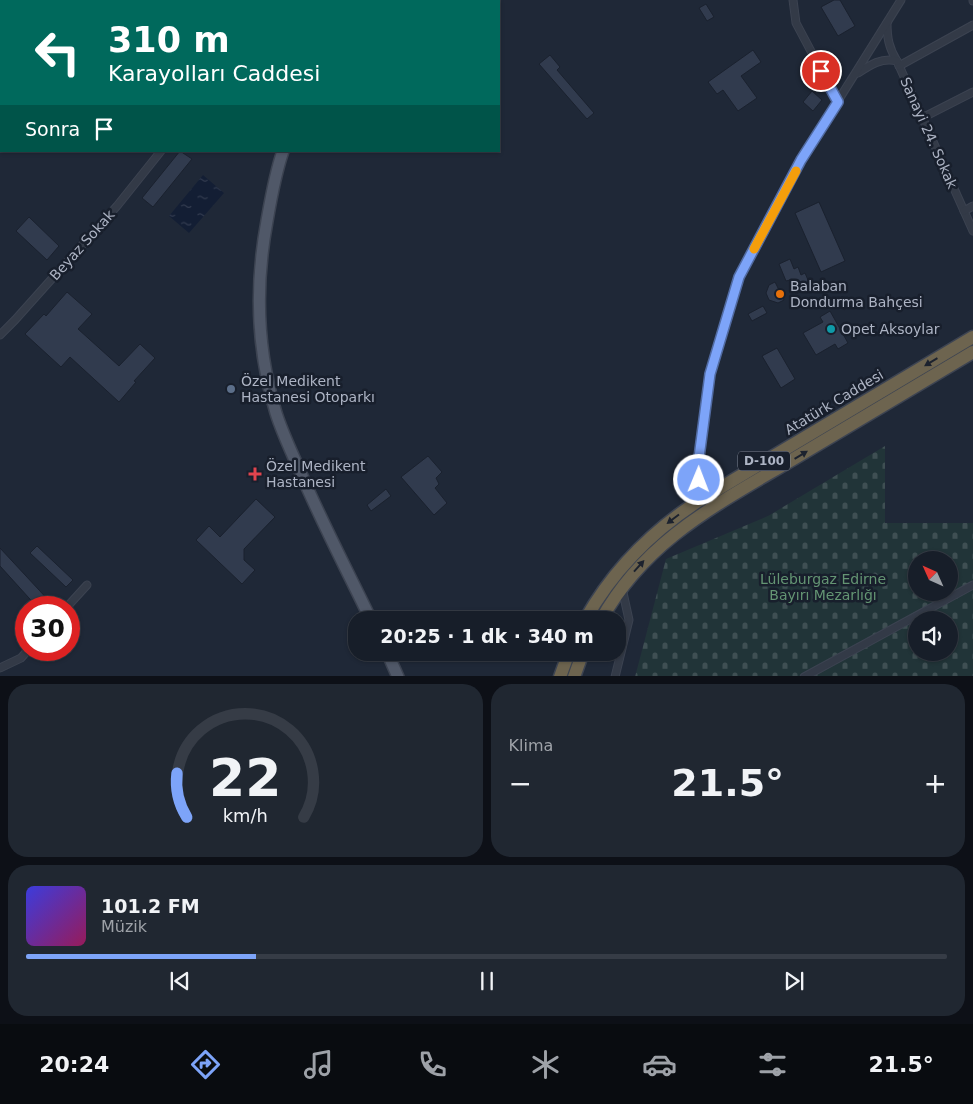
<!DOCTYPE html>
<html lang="tr">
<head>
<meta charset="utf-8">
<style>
	:root { --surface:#171e29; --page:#202731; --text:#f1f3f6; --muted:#9ea2a8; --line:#363c46; --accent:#7da4f9 }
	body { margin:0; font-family:"DejaVu Sans",sans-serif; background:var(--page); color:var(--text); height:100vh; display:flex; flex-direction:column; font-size:19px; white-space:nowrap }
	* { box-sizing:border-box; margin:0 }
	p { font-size:16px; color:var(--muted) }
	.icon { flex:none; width:28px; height:28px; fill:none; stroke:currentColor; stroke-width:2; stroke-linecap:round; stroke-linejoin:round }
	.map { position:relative; height:676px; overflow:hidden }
	.details { display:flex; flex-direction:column; gap:8px; padding:8px; background:#0d1017; flex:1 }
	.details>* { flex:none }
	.guide { position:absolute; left:0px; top:0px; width:500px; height:152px; box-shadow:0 1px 4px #0004,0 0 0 1px var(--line); background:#00695c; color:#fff; overflow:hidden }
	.needle { width:32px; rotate:315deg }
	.fabs { position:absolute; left:908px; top:551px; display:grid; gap:10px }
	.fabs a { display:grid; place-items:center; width:50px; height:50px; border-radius:50%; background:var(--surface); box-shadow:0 1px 4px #0004,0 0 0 1px var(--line); font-size:25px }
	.speed { position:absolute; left:15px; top:596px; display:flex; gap:10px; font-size:25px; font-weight:700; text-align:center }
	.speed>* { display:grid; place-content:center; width:65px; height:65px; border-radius:50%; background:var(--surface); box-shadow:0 1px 4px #0004,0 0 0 1px var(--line); line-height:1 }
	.speed .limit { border:8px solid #d22; background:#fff; color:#111 }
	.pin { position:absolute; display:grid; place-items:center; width:42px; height:42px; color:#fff; margin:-21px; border:2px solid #fff; border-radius:50%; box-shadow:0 1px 5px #0007 }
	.me { position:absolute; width:55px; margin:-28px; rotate:1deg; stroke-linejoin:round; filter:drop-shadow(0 0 4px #0008) }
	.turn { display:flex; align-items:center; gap:18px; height:105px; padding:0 25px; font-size:22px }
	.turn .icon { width:65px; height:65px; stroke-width:2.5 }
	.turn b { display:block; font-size:35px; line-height:42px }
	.then { display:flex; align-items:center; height:48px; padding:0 25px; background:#0003; gap:10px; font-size:19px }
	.big { font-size:38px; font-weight:800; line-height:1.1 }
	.details .tile { flex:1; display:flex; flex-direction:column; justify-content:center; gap:8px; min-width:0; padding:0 18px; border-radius:20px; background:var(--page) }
	.details .dial { align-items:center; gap:0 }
	.dial svg { height:130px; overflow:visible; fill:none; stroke:var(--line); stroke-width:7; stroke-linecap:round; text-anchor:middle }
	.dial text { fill:var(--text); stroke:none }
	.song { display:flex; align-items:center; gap:15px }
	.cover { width:60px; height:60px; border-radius:8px; background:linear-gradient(135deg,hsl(240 70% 55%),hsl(330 70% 35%)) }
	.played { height:5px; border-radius:2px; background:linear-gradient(90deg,var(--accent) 25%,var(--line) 25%) }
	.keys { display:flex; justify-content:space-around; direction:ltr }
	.heat { display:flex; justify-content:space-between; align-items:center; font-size:28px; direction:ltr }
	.details .tiles { flex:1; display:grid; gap:8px; grid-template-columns:1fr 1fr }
	.tile:last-child { grid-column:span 2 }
	.trip { position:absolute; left:348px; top:611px; width:278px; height:50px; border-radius:20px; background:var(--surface); box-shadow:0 1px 4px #0004,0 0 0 1px var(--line); font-weight:800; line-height:50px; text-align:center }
	.menu { display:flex; height:80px; justify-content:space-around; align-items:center; background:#090c10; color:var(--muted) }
	.menu .icon { width:35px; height:35px }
	.menu .active { color:var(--accent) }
	.menu b { font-size:22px; color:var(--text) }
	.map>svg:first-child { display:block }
	.cemetery { fill:url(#cemetery-stones); fill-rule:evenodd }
	.water { fill:url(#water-ripples) }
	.building { fill:#313b4e; stroke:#1a212e }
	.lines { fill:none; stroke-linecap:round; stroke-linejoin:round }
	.street-casing { stroke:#3c4351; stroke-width:9 }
	.secondary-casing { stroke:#3c4351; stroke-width:12 }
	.primary-casing { stroke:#3c4351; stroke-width:14 }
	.highway-casing { stroke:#3d4452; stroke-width:15 }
	.street { stroke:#333a47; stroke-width:7 }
	.secondary { stroke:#41485a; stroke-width:10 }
	.primary { stroke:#505868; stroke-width:11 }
	.highway { stroke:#6d644f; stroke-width:12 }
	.oneway { fill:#1c222e }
	.route-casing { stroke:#516ba2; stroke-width:12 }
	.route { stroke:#7da4f9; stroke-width:9 }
	.slow { stroke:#f59e0b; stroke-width:9 }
	.food-dot { fill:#e8710a; stroke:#181f2c; stroke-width:2 }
	.culture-dot { fill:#0f9aa8; stroke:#181f2c; stroke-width:2 }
	.service-dot { fill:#5c6f8a; stroke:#181f2c; stroke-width:2 }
	.health-dot { fill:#e0444e; stroke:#181f2c; stroke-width:2 }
	.labels { text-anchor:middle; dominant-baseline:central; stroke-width:5; stroke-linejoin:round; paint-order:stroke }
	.shield { fill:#181f2c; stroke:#808796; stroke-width:1 }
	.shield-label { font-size:12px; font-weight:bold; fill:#adb4c4 }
	.street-label { font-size:14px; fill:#adb4c4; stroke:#181f2c }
	.poi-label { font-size:14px; fill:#adb4c4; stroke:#181f2c; text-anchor:start }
	.park-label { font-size:14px; fill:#649573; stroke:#181f2c }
</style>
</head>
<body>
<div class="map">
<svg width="973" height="677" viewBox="0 0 973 677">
	<defs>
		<pattern id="cemetery-stones" width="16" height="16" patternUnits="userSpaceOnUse" patternTransform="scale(1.25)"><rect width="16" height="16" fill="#213438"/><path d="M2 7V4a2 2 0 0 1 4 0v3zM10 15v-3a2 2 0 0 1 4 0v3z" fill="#3f4f53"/></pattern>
		<pattern id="water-ripples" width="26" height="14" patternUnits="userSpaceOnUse" patternTransform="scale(1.25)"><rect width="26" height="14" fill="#131e34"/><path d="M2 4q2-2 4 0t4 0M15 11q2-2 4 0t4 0" fill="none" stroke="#333c50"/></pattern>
	</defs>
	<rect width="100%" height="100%" fill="#1f2837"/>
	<path class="cemetery" d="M885,446V523H973V676L635,677L666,559L768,516ZM916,560H949V592H916ZM916,620H949V652H916Z"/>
	<polygon class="water" points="203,175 224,193 189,233 169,216"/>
	<g class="building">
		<polygon points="834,0 840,0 855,26 838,36 821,7"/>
		<polygon points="706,4 714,17 707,21 699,8"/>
		<polygon points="753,50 761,62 741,76 757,98 738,111 723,90 717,94 708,82"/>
		<polygon points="550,55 560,67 557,70 594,113 587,119 539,64"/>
		<polygon points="812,91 822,100 813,111 803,102"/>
		<polygon points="180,151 192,159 153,207 142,198"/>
		<polygon points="819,202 845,261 821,272 795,213"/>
		<polygon points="29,217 59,246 47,260 16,231"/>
		<polygon points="790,259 794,269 798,267 801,275 805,273 811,287 796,294 790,280 786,281 779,264"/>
		<polygon points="775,282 784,300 778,303 769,300 766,293 769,285"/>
		<polygon points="67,292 92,314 78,329 119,366 140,344 155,358 134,381 136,382 119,402 70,357 61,367 25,334 44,314 46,316"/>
		<polygon points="848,297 852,305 844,310 839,302"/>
		<polygon points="763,306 767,313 752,321 748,314"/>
		<polygon points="830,311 848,343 838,349 835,344 816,355 803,333 823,322 820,317"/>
		<polygon points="777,348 795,379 781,388 762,356"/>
		<polygon points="428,456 442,472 436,478 439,484 435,488 447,503 434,515 401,477"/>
		<polygon points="386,489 391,496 371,511 367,505"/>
		<polygon points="256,499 275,517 244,549 244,560 255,570 242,584 196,540 209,526 220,537"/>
		<polygon points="37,546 73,580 66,587 30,553"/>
		<polygon points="0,548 52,604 48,608 38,608 0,566"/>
	</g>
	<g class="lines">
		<defs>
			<g id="street">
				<polyline points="793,0 796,23 838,102"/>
				<polyline points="973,0 973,1"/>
				<polyline points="285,1 286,0"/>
				<path d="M887,23C887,38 889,48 897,61L973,231"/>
				<polyline points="899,66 973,25"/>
				<path d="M858,73C870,65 882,57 897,61"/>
				<polyline points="922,118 973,92"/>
				<polyline points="964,211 973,206"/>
				<polyline points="0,335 15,320 117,206 161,151"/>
				<polyline points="700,500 698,465 710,374 739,277 801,160 901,0"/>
				<polyline points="66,608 87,585"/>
				<polyline points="0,668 21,658 28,650"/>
				<polyline points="615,677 629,620 622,588"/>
				<polyline points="804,677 973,585"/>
			</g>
			<polyline id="secondary" points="349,0 351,1"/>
			<g id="primary">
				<polyline points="388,1 390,0"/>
				<path d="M283,151C275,174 271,198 267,221C255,285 257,351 276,413C282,432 291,451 299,469C321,521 347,570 371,620"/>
				<polyline points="387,652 398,677"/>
			</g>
			<g id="highway">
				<path d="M585,620C613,570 652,531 700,500L973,337"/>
				<path d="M601,620C647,537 722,502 800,455C858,421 915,386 973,352"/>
				<polyline points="560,677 569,652"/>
				<polyline points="574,677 583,652"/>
			</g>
		</defs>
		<use href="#street" class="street-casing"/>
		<use href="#secondary" class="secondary-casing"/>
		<use href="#primary" class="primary-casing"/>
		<use href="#highway" class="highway-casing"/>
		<use href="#street" class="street"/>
		<use href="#secondary" class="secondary"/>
		<use href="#primary" class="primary"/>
		<use href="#highway" class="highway"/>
	</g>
	<defs><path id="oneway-solid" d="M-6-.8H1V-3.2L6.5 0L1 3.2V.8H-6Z" transform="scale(1.25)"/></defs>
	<g class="oneway">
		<use href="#oneway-solid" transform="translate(931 362) rotate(149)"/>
		<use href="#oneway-solid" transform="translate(801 455) rotate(-31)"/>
		<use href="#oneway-solid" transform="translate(673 519) rotate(143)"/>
		<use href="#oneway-solid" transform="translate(639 566) rotate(-48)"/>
	</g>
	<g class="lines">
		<defs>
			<polyline id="route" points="699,480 698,465 710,374 739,277 801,160 838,102 821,71"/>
		</defs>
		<use href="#route" class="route-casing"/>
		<use href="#route" class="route"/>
		<polyline class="slow" points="754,249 796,171"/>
	</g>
	<circle class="food-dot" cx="780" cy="294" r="5"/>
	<circle class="culture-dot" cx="831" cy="329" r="5"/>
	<circle class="service-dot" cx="231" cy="389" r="5"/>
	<path class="health-dot" d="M252.5 466.5h5v5h5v5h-5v5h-5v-5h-5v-5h5z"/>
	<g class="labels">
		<rect class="shield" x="738" y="451.5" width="52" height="19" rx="4"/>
		<g class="shield-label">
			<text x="764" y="461">D-100</text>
		</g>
		<g class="street-label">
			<text transform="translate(929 133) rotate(66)">Sanayi 24. Sokak</text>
			<text transform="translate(82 245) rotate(-48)">Beyaz Sokak</text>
			<text transform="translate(834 402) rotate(-31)">Atatürk Caddesi</text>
		</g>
		<g class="poi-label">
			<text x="790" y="286">Balaban<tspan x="790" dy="16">Dondurma Bahçesi</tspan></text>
			<text x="841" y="329">Opet Aksoylar</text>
			<text x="241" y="381">Özel Medikent<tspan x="241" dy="16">Hastanesi Otoparkı</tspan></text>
			<text x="266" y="466">Özel Medikent<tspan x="266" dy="16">Hastanesi</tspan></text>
		</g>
		<g class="park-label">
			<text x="823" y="579">Lüleburgaz Edirne<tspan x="823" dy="16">Bayırı Mezarlığı</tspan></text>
		</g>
	</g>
</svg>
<div class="fabs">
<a><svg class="needle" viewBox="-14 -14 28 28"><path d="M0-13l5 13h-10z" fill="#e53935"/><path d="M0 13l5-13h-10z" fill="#9ea2a8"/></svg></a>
<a><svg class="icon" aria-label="sound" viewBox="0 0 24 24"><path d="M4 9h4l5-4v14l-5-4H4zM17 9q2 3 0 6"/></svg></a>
</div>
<div class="speed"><div class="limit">30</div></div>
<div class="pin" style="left:821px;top:71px;background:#d93025"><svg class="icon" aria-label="arrive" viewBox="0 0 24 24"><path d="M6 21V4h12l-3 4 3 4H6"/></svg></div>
<svg class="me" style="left:699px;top:480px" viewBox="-20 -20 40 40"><circle r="17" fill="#7da4f9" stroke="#fff" stroke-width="3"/><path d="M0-11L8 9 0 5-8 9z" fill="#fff"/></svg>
<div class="trip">20:25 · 1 dk · 340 m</div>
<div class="guide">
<div class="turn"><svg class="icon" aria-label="left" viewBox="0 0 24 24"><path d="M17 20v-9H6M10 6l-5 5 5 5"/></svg><div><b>310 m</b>Karayolları Caddesi</div></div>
<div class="then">Sonra<svg class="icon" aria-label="arrive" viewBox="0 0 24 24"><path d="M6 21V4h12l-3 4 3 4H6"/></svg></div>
</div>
</div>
<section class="details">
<div class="tiles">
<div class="tile dial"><svg viewBox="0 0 100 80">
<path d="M14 69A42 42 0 1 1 86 69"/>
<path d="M14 69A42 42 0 0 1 8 42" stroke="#7da4f9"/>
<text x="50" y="56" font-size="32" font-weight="700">22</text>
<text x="50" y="72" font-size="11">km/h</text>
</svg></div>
<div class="tile"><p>Klima</p>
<div class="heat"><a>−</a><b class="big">21.5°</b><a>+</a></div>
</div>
<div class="tile">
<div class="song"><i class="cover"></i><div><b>101.2 FM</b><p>Müzik</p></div></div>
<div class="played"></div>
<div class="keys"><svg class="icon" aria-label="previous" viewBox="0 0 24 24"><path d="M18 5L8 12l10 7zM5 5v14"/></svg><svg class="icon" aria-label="pause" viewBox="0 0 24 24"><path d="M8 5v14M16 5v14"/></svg><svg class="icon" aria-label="next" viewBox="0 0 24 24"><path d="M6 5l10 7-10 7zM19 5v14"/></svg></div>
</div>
</div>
</section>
<nav class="menu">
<b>20:24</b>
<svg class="icon active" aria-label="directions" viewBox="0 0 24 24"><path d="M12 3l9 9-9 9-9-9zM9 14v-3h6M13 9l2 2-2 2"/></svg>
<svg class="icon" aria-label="music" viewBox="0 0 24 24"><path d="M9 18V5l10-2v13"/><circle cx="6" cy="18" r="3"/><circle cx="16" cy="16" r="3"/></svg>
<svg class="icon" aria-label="phone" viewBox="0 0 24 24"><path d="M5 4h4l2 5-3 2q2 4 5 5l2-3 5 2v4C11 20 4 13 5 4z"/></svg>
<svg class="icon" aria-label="climate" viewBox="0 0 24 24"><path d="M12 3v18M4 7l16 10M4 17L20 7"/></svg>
<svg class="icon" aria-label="car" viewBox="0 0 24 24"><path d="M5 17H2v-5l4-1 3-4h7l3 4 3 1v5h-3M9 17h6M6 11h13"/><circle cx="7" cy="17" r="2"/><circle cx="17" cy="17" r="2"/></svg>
<svg class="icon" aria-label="filters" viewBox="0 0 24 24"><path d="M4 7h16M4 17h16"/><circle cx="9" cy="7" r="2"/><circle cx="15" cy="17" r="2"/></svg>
<b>21.5°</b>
</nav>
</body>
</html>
